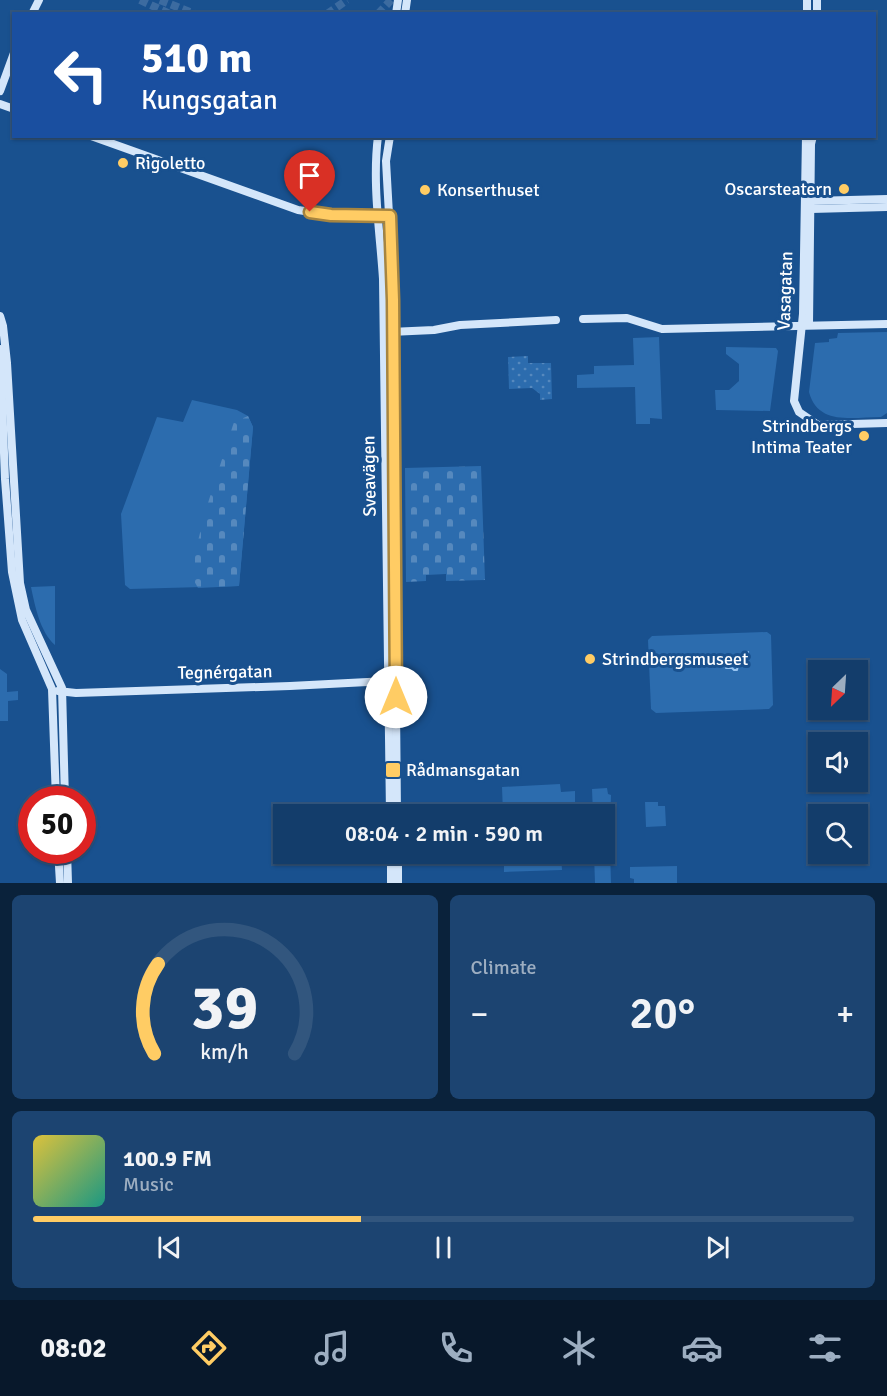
<!DOCTYPE html>
<html lang="en">
<head>
<meta charset="utf-8">
<style>
	:root { --surface:#133d6b; --page:#1c4471; --text:#f1f3f6; --muted:#9daec1; --line:#32567e; --accent:#ffcc64 }
	body { margin:0; font-family:Signika,sans-serif; background:var(--page); color:var(--text); height:100vh; display:flex; flex-direction:column; font-size:22px; white-space:nowrap }
	* { box-sizing:border-box; margin:0 }
	p { font-size:20px; color:var(--muted) }
	.icon { flex:none; width:33px; height:33px; fill:none; stroke:currentColor; stroke-width:2; stroke-linecap:round; stroke-linejoin:round }
	.map { position:relative; height:883px; overflow:hidden }
	.side { display:flex; flex-direction:column; gap:12px; padding:12px; background:#0a223b; flex:1 }
	.side>* { flex:none }
	.banner { position:absolute; left:12px; top:12px; width:864px; height:126px; border-radius:0px; box-shadow:0 2px 4px #0004,0 0 0 2px var(--line); background:#1a4fa0; color:#fff; overflow:hidden }
	.needle { width:39px; rotate:205deg }
	.buttons { position:absolute; left:808px; top:660px; display:grid; gap:12px }
	.buttons a { display:grid; place-items:center; width:60px; height:60px; border-radius:0px; background:var(--surface); box-shadow:0 2px 4px #0004,0 0 0 2px var(--line); font-size:30px }
	.speed { position:absolute; left:18px; top:786px; display:flex; gap:12px; font-size:30px; font-weight:700; text-align:center }
	.speed>* { display:grid; place-content:center; width:78px; height:78px; border-radius:50%; background:var(--surface); box-shadow:0 2px 4px #0004,0 0 0 2px var(--line); line-height:1 }
	.speed .limit { border:9px solid #d22; background:#fff; color:#111 }
	.pin { position:absolute; display:grid; place-items:center; width:51px; height:51px; color:#fff; margin:-62px -26px; border-radius:50% 50% 50% 0; rotate:-45deg; box-shadow:0 0 6px #0007 }
	.pin .icon { rotate:45deg }
	.me { position:absolute; width:66px; margin:-33px; rotate:0deg; stroke-linejoin:round; filter:drop-shadow(0 0 4px #0008) }
	.turn { display:flex; align-items:center; gap:21px; height:126px; padding:0 30px; font-size:27px }
	.turn .icon { width:78px; height:78px; stroke-width:2.5 }
	.turn b { display:block; font-size:42px; line-height:51px }
	.big { font-size:45px; font-weight:600; line-height:1.1 }
	.side .card { flex:1; display:flex; flex-direction:column; justify-content:center; gap:9px; min-width:0; padding:0 21px; border-radius:9px; background:var(--page) }
	.side .dial { align-items:center; gap:0 }
	.dial svg { height:156px; overflow:visible; fill:none; stroke:var(--line); stroke-width:7; stroke-linecap:round; text-anchor:middle }
	.dial text { fill:var(--text); stroke:none }
	.song { display:flex; align-items:center; gap:18px }
	.cover { width:72px; height:72px; border-radius:9px; background:linear-gradient(135deg,hsl(50 70% 55%),hsl(170 70% 35%)) }
	.played { height:6px; border-radius:3px; background:linear-gradient(90deg,var(--accent) 40%,var(--line) 40%) }
	.keys { display:flex; justify-content:space-around; direction:ltr }
	.heat { display:flex; justify-content:space-between; align-items:center; font-size:33px; direction:ltr }
	.side .tiles { flex:1; display:grid; gap:12px; grid-template-columns:1fr 1fr }
	.card:last-child { grid-column:span 2 }
	.trip { position:absolute; left:273px; top:804px; width:342px; height:60px; border-radius:0px; background:var(--surface); box-shadow:0 2px 4px #0004,0 0 0 2px var(--line); font-weight:600; line-height:60px; text-align:center }
	.menu { display:flex; height:96px; justify-content:space-around; align-items:center; background:#08182b; color:var(--muted) }
	.menu .icon { width:42px; height:42px }
	.menu .active { color:var(--accent) }
	.menu b { font-size:27px; color:var(--text) }
	.map>svg:first-child { display:block }
	.green { fill:#2c6cae }
	.cemetery { fill:url(#cemetery-stones) }
	.garden { fill:url(#garden-dots) }
	.lines { fill:none; stroke-linecap:round; stroke-linejoin:round }
	.stream { stroke:#99c5f1; stroke-width:2 }
	.secondary-tunnel { stroke:#3c6ba0; stroke-width:8; stroke-dasharray:8 4; stroke-linecap:butt }
	.secondary { stroke:#d4e6fa; stroke-width:8 }
	.route-casing { stroke:#a68541; stroke-width:15 }
	.route { stroke:#ffcc64; stroke-width:10 }
	.poi-dot { fill:#ffcc64; stroke:#19518f; stroke-width:2 }
	.labels { text-anchor:middle; dominant-baseline:central; stroke-width:6; stroke-linejoin:round; paint-order:stroke }
	.poi-label { font-size:18px; fill:#fff; stroke:#19518f; text-anchor:start }
	.street-label { font-size:18px; fill:#fff; stroke:#19518f }
</style>
</head>
<body>
<div class="map">
<svg width="887" height="883" viewBox="0 0 887 883">
	<defs>
		<pattern id="cemetery-stones" width="16" height="16" patternUnits="userSpaceOnUse" patternTransform="scale(1.5)"><rect width="16" height="16" fill="#2c6cae"/><path d="M2 7V4a2 2 0 0 1 4 0v3zM10 15v-3a2 2 0 0 1 4 0v3z" fill="#5689be"/></pattern>
		<pattern id="garden-dots" width="8" height="8" patternUnits="userSpaceOnUse" patternTransform="scale(1.5)"><rect width="8" height="8" fill="#2c6cae"/><path d="M2 2h.1M6 6h.1" fill="none" stroke="#5689be" stroke-width="1.8" stroke-linecap="round"/></pattern>
	</defs>
	<rect width="100%" height="100%" fill="#19518f"/>
	<g class="green">
		<path d="M887,332V413L881,417C853,417 818,426 809,392L815,343L829,342V339L837,338L838,333Z"/>
		<polygon points="659,337 662,419 650,418 650,424 636,424 635,387 577,388 577,375 594,374 594,366 634,365 633,338"/>
		<polygon points="726,347 776,348 778,351 770,411 716,410 715,390 729,390 739,381 739,364 726,354"/>
		<polygon points="192,400 237,410 248,416 253,427 239,586 130,589 125,585 121,514 157,417 183,422"/>
		<path d="M55,586V645C40,632 35,606 31,587Z"/>
		<polygon points="767,632 771,635 773,705 769,709 656,713 651,709 648,640 652,636"/>
		<polygon points="0,669 7,674 7,692 18,691 18,700 8,701 8,721 0,721"/>
		<polygon points="560,784 561,792 575,791 575,802 581,802 582,814 503,814 502,787"/>
		<polygon points="607,788 608,794 611,795 610,829 612,829 613,848 610,848 611,883 595,883 594,854 604,854 604,814 593,814 592,789"/>
		<polygon points="645,802 658,802 658,806 665,806 666,826 646,827"/>
		<polygon points="504,854 561,854 562,870 504,872"/>
		<polygon points="677,866 677,883 634,883 634,879 630,878 630,867"/>
	</g>
	<g class="cemetery">
		<polygon points="248,416 253,427 239,586 198,588 192,577 192,564 207,506 234,422"/>
		<polygon points="481,466 485,580 446,581 446,574 426,575 426,581 406,582 405,468"/>
	</g>
	<polygon class="garden" points="528,356 528,363 551,363 552,399 540,400 540,394 532,388 509,389 508,357"/>
	<g class="lines">
		<g class="stream">
			<polyline points="744,658 748,652"/>
			<polyline points="726,668 732,668 734,670 737,670 738,665"/>
		</g>
		<g class="secondary-tunnel">
			<polyline points="140,0 170,14"/>
			<polyline points="160,0 195,14"/>
			<polyline points="327,14 347,0"/>
			<polyline points="378,14 391,0"/>
		</g>
		<g class="secondary">
			<polyline points="32,14 39,0"/>
			<polyline points="396,14 398,0"/>
			<polyline points="405,14 407,0"/>
			<polyline points="807,14 807,0"/>
			<polyline points="817,14 817,0"/>
			<polyline points="0,91 14,53"/>
			<polyline points="0,104 14,109"/>
			<polyline points="91,136 298,210 331,215 383,216"/>
			<path d="M378,136C372,184 380,232 383,279L390,814"/>
			<polyline points="390,136 386,161 392,268 397,814"/>
			<polyline points="806,136 803,314 794,401 799,412 818,425 887,423"/>
			<polyline points="806,204 811,201 887,199"/>
			<polyline points="806,207 811,209 887,207"/>
			<polyline points="0,316 3,326 7,363 20,583 26,610 62,688 65,800"/>
			<polyline points="583,319 627,318 662,329 887,324"/>
			<polyline points="809,325 811,144 813,136"/>
			<polyline points="390,332 434,330 460,325 556,320"/>
			<polyline points="0,349 5,479 12,572 22,620 52,689 56,800"/>
			<polyline points="58,691 76,693 290,686 387,681"/>
			<polyline points="58,850 60,883"/>
			<polyline points="67,850 68,883"/>
			<polyline points="391,854 391,883"/>
			<polyline points="398,854 398,883"/>
		</g>
	</g>
	<g class="lines">
		<defs>
			<polyline id="route" points="310,212 331,215 390,216 393,300 396,697"/>
		</defs>
		<use href="#route" class="route-casing"/>
		<use href="#route" class="route"/>
	</g>
	<g class="poi-dot">
		<circle cx="123" cy="163" r="6"/>
		<circle cx="844" cy="189" r="6"/>
		<circle cx="425" cy="190" r="6"/>
		<circle cx="864" cy="436" r="6"/>
		<circle cx="590" cy="659" r="6"/>
		<rect x="385" y="762" width="16" height="16" rx="3"/>
	</g>
	<g class="labels">
		<g class="poi-label">
			<text x="135" y="163">Rigoletto</text>
			<text x="832" y="189" text-anchor="end">Oscarsteatern</text>
			<text x="437" y="190">Konserthuset</text>
			<text x="852" y="426" text-anchor="end">Strindbergs<tspan x="852" dy="21">Intima Teater</tspan></text>
			<text x="602" y="659">Strindbergsmuseet</text>
			<text x="406" y="770">Rådmansgatan</text>
		</g>
		<g class="street-label">
			<text transform="translate(785 291) rotate(-88)">Vasagatan</text>
			<text transform="translate(369 476) rotate(-91)">Sveavägen</text>
			<text transform="translate(225 672) rotate(-1)">Tegnérgatan</text>
		</g>
	</g>
</svg>
<div class="buttons">
<a><svg class="needle" viewBox="-14 -14 28 28"><path d="M0-13l5 13h-10z" fill="#e53935"/><path d="M0 13l5-13h-10z" fill="#9daec1"/></svg></a>
<a><svg class="icon" aria-label="sound" viewBox="0 0 24 24"><path d="M4 9h4l5-4v14l-5-4H4zM17 9q2 3 0 6"/></svg></a>
<a><svg class="icon" aria-label="search" viewBox="0 0 24 24"><circle cx="10" cy="10" r="6"/><path d="M15 15l6 6"/></svg></a>
</div>
<div class="speed"><div class="limit">50</div></div>
<div class="pin" style="left:310px;top:212px;background:#d93025"><svg class="icon" aria-label="arrive" viewBox="0 0 24 24"><path d="M6 21V4h12l-3 4 3 4H6"/></svg></div>
<svg class="me" style="left:396px;top:697px" viewBox="-20 -20 40 40"><circle r="19" fill="#fff"/><path d="M0-13L10 11 0 6-10 11z" fill="#ffcc64"/></svg>
<div class="trip">08:04 · 2 min · 590 m</div>
<div class="banner">
<div class="turn"><svg class="icon" aria-label="left" viewBox="0 0 24 24"><path d="M17 20v-9H6M10 6l-5 5 5 5"/></svg><div><b>510 m</b>Kungsgatan</div></div>
</div>
</div>
<section class="side">
<div class="tiles">
<div class="card dial"><svg viewBox="0 0 100 80">
<path d="M14 69A42 42 0 1 1 86 69"/>
<path d="M14 69A42 42 0 0 1 16 23" stroke="#ffcc64"/>
<text x="50" y="56" font-size="32" font-weight="700">39</text>
<text x="50" y="72" font-size="11">km/h</text>
</svg></div>
<div class="card"><p>Climate</p>
<div class="heat"><a>−</a><b class="big">20°</b><a>+</a></div>
</div>
<div class="card">
<div class="song"><i class="cover"></i><div><b>100.9 FM</b><p>Music</p></div></div>
<div class="played"></div>
<div class="keys"><svg class="icon" aria-label="previous" viewBox="0 0 24 24"><path d="M18 5L8 12l10 7zM5 5v14"/></svg><svg class="icon" aria-label="pause" viewBox="0 0 24 24"><path d="M8 5v14M16 5v14"/></svg><svg class="icon" aria-label="next" viewBox="0 0 24 24"><path d="M6 5l10 7-10 7zM19 5v14"/></svg></div>
</div>
</div>
</section>
<nav class="menu">
<b>08:02</b>
<svg class="icon active" aria-label="directions" viewBox="0 0 24 24"><path d="M12 3l9 9-9 9-9-9zM9 14v-3h6M13 9l2 2-2 2"/></svg>
<svg class="icon" aria-label="music" viewBox="0 0 24 24"><path d="M9 18V5l10-2v13"/><circle cx="6" cy="18" r="3"/><circle cx="16" cy="16" r="3"/></svg>
<svg class="icon" aria-label="phone" viewBox="0 0 24 24"><path d="M5 4h4l2 5-3 2q2 4 5 5l2-3 5 2v4C11 20 4 13 5 4z"/></svg>
<svg class="icon" aria-label="climate" viewBox="0 0 24 24"><path d="M12 3v18M4 7l16 10M4 17L20 7"/></svg>
<svg class="icon" aria-label="car" viewBox="0 0 24 24"><path d="M5 17H2v-5l4-1 3-4h7l3 4 3 1v5h-3M9 17h6M6 11h13"/><circle cx="7" cy="17" r="2"/><circle cx="17" cy="17" r="2"/></svg>
<svg class="icon" aria-label="filters" viewBox="0 0 24 24"><path d="M4 7h16M4 17h16"/><circle cx="9" cy="7" r="2"/><circle cx="15" cy="17" r="2"/></svg>
</nav>
</body>
</html>
